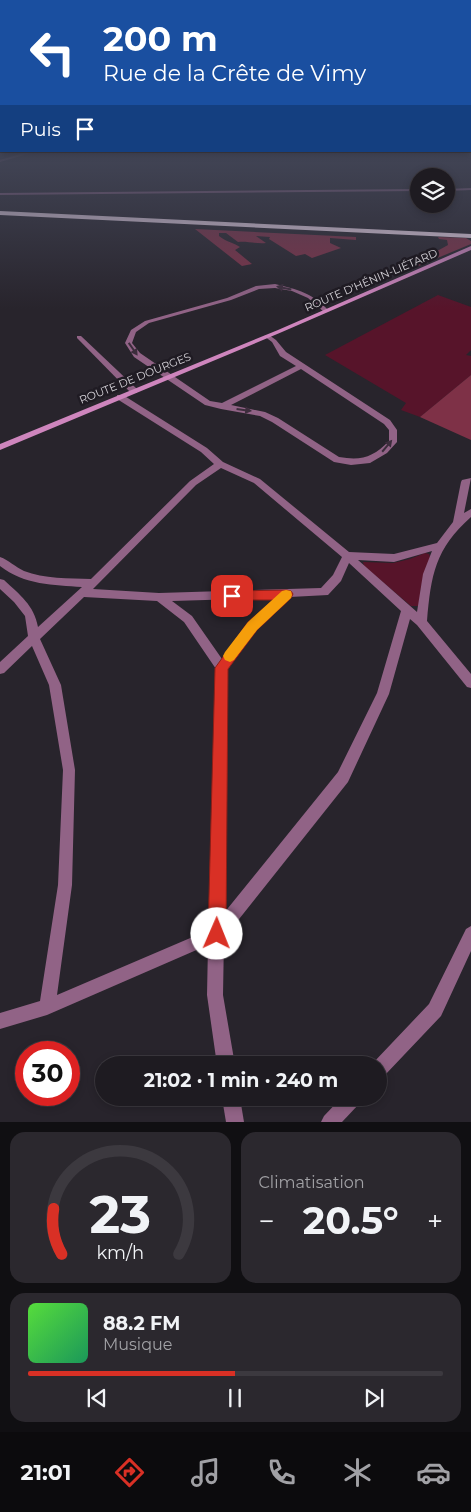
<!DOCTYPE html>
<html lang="fr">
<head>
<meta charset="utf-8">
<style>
	:root { --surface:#1e1b21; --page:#2b282e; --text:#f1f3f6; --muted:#a1a1a5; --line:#3c393f; --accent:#d93025 }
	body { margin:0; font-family:Montserrat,sans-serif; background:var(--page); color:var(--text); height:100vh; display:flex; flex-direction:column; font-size:19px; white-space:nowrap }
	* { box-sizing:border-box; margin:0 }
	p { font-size:16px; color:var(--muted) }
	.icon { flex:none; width:28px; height:28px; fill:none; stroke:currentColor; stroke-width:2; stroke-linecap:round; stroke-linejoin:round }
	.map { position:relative; height:1122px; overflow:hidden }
	.drawer { display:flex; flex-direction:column; gap:10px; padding:10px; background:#100f12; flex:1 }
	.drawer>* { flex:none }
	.top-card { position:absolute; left:0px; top:0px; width:471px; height:152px; box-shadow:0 2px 8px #0003,0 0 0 1px var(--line); background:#1a4fa0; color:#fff; overflow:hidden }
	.controls { position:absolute; left:410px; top:168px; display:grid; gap:10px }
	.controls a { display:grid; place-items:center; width:45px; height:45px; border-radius:50%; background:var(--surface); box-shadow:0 2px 8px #0003,0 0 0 1px var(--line); font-size:25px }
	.speed { position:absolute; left:15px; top:1041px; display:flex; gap:10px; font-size:25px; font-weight:700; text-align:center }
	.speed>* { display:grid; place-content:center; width:65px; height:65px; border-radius:50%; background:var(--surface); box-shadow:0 2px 8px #0003,0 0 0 1px var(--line); line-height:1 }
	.speed .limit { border:8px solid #d22; background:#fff; color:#111 }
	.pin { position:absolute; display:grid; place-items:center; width:42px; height:42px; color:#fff; margin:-21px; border-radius:10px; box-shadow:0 2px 8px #0006 }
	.me { position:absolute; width:55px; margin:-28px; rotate:1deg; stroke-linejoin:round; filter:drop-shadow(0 0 4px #0008) }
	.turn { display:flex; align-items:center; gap:18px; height:105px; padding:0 20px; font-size:22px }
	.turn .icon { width:65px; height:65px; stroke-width:2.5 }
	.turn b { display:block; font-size:35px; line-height:42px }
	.then { display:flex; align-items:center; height:48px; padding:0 20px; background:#0003; gap:10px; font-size:19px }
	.big { font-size:38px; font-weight:700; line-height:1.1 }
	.drawer .tile { flex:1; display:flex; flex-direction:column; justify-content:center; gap:8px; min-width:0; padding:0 18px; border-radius:15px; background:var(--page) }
	.drawer .dial { align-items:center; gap:0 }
	.dial svg { height:130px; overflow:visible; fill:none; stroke:var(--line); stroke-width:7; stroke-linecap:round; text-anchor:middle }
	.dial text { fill:var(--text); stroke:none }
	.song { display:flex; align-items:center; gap:15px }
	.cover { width:60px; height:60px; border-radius:8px; background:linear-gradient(135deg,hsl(110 70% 55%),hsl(150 70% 35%)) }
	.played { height:5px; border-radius:2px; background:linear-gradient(90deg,var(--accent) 50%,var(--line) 50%) }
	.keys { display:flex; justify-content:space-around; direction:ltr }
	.heat { display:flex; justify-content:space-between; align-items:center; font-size:28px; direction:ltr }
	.drawer .tiles { flex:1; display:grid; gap:10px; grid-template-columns:1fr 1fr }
	.tile:last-child { grid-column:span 2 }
	.trip { position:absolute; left:95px; top:1056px; width:292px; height:50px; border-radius:25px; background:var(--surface); box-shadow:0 2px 8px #0003,0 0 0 1px var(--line); font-weight:700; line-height:50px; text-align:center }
	.tabs { display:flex; height:80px; justify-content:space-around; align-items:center; background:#0c0b0d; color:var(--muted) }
	.tabs .icon { width:35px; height:35px }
	.tabs .on { color:var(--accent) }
	.tabs b { font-size:22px; color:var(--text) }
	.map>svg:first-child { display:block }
	.green { fill:#57142a }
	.forest { fill:#7e3147 }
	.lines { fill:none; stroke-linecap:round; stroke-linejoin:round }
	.street { fill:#916386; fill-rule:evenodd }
	.secondary { fill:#ce85bd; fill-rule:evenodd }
	.highway { fill:#f2dbec; fill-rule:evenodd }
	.oneway { fill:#3c2d3c }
	.route { fill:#d93025; stroke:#8d1f18 }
	.slow { fill:#f59e0b }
	.labels { text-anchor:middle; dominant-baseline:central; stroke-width:5; stroke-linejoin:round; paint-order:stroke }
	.far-street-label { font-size:11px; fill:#d3d0d6; stroke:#1f1b23 }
</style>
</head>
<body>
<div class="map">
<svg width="471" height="1122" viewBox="0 0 471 1122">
	<rect width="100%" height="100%" fill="#28242c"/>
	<g class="green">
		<polygon points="438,295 471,307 471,350 466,355 471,356 471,375 420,417 401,410 406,403 325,355"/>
		<polygon points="425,553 429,554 430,557 421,587 419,606 411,606 364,566 363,562 393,563 410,559"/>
	</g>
	<g class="forest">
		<path d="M195,229L356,237V240L330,238V243L341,248L312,258L305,254L296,256L269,239L270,237L256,236L266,243C256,244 247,241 238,242L226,233H219V236C228,243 233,242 240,247L235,250L252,264L242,266Z"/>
		<polygon points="438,237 466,238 471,241 471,244 404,272 410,266 448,245 447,240 439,239"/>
		<polygon points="471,375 471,440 420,417"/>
	</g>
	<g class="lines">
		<g class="street">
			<polygon points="30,151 38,151 0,162 0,160"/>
			<polygon points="471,188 471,190 446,191 446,189"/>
			<polygon points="419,189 419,191 0,195 0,193"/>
			<path d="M275,284C297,289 314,294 329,311L324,312L308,298L292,291L275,288L259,289L231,300L149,323L136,332L132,343L140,353L210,401L222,403L296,366L280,356L272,342L264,336L269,335L276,340L286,352L390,420L397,430V442L387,453L370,463L351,465L334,462L272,422L260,416L221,409L205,405L134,357L125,343L131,330L145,321L227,298L256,286ZM301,369L384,424L389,430V441C373,457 362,461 339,457L278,418L265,412L231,405Z"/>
			<polygon points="77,336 81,336 137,389 137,393 131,393 77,338"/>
			<path d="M117,395H123L207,448L223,462L260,479L349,552L394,554L437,543L453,522L461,482L462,480L471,478L464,513L471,509V517C435,549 431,575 427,621L471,674V688L467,687L417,625L410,619L389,694L348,782L224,938L223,995L235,1065H217L207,995L208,945L47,1015L0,1029V1013L40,1001L58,885L63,770L49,685L32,646L4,673L0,674V662L28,636L25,616L14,602L0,589V579L4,580C20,595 34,605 38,627L82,587C54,585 24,585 0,566V557C9,560 15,567 24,571C44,579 69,578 91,579L190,481L214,464L201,452L117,399ZM221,468L254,483L342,557L333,575L321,588L159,593L93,589L196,485ZM432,551L423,574L417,612L358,560L394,562ZM349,563L401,611L377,693L338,772L224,913L228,669L256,629L290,597L328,595L341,581ZM84,597L157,601L184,622L216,669L209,930L57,995L72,885L75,770L61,685L40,639ZM276,598L248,623L222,659L192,616L172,601Z"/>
			<polygon points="471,926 471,951 441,1016 385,1075 379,1077 379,1065 372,1065 373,1063 429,1004 466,929"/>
			<polygon points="222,1098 240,1098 244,1122 226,1122"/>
			<polygon points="341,1098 362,1098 359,1104 342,1122 321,1122 324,1116"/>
		</g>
		<polygon class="secondary" points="471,246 471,250 282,332 0,450 0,444 278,330"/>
		<polygon class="highway" points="0,211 471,234 471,238 0,215"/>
	</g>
	<defs><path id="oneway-solid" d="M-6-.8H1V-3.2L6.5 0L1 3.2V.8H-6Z" transform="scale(1.25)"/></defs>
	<g class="oneway">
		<use href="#oneway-solid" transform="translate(284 288) rotate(-168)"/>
		<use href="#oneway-solid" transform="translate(133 349) rotate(55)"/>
		<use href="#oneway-solid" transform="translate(244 410) rotate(7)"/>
		<use href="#oneway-solid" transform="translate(387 446) rotate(-50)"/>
	</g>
	<linearGradient id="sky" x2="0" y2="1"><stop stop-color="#161418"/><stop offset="0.49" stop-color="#424556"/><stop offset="1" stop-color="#424556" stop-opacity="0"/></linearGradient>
	<rect width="471" height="309" fill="url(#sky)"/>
	<polygon class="route" points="287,590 291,591 293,594 291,598 257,630 228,669 226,934 223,940 217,943 211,940 208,934 215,668 248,622 273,600 232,600 228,599 226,596 228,592 232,591"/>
	<polygon class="slow" points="286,590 291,591 292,595 291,598 257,630 234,660 230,662 225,660 223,656 225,652 248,622 282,591"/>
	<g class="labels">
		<g class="far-street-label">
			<text transform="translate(371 280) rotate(-23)">ROUTE D'HÉNIN-LIÉTARD</text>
			<text transform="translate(135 378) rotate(-22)">ROUTE DE DOURGES</text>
		</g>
	</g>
</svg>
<div class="controls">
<a><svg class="icon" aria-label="layers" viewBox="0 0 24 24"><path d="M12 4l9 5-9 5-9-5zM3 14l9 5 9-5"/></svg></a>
</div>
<div class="speed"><div class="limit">30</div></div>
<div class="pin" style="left:232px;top:596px;background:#d93025"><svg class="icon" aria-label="arrive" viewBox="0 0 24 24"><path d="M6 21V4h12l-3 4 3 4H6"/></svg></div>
<svg class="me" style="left:217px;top:934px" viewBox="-20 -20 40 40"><circle r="19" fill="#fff"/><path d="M0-13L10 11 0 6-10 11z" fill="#d93025"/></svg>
<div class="trip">21:02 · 1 min · 240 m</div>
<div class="top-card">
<div class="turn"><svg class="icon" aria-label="left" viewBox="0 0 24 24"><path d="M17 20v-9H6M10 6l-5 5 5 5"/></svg><div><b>200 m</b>Rue de la Crête de Vimy</div></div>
<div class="then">Puis<svg class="icon" aria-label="arrive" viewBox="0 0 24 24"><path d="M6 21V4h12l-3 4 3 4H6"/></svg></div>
</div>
</div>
<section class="drawer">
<div class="tiles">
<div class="tile dial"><svg viewBox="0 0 100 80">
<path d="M14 69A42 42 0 1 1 86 69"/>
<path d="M14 69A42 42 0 0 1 9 41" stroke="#d93025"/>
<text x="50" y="56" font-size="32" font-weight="700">23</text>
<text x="50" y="72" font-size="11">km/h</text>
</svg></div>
<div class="tile"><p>Climatisation</p>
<div class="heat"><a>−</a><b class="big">20.5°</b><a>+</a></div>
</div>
<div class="tile">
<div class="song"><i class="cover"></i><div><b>88.2 FM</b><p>Musique</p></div></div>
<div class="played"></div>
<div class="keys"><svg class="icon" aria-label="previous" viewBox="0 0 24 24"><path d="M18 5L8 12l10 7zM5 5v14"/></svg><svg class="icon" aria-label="pause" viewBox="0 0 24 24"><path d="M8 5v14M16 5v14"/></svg><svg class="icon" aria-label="next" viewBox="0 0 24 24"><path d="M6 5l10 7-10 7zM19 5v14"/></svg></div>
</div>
</div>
</section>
<nav class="tabs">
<b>21:01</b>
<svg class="icon on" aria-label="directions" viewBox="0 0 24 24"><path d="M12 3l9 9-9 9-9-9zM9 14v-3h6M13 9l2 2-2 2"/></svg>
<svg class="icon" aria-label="music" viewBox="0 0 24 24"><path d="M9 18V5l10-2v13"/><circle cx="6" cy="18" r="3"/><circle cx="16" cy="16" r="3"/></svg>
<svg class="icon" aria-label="phone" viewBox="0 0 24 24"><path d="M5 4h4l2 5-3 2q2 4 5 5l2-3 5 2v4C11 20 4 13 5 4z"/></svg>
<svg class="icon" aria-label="climate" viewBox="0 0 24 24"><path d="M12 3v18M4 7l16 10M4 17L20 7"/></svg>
<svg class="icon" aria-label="car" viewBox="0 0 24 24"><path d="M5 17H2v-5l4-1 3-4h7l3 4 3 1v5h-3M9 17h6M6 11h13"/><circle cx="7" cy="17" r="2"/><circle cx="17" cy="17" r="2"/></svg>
</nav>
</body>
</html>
